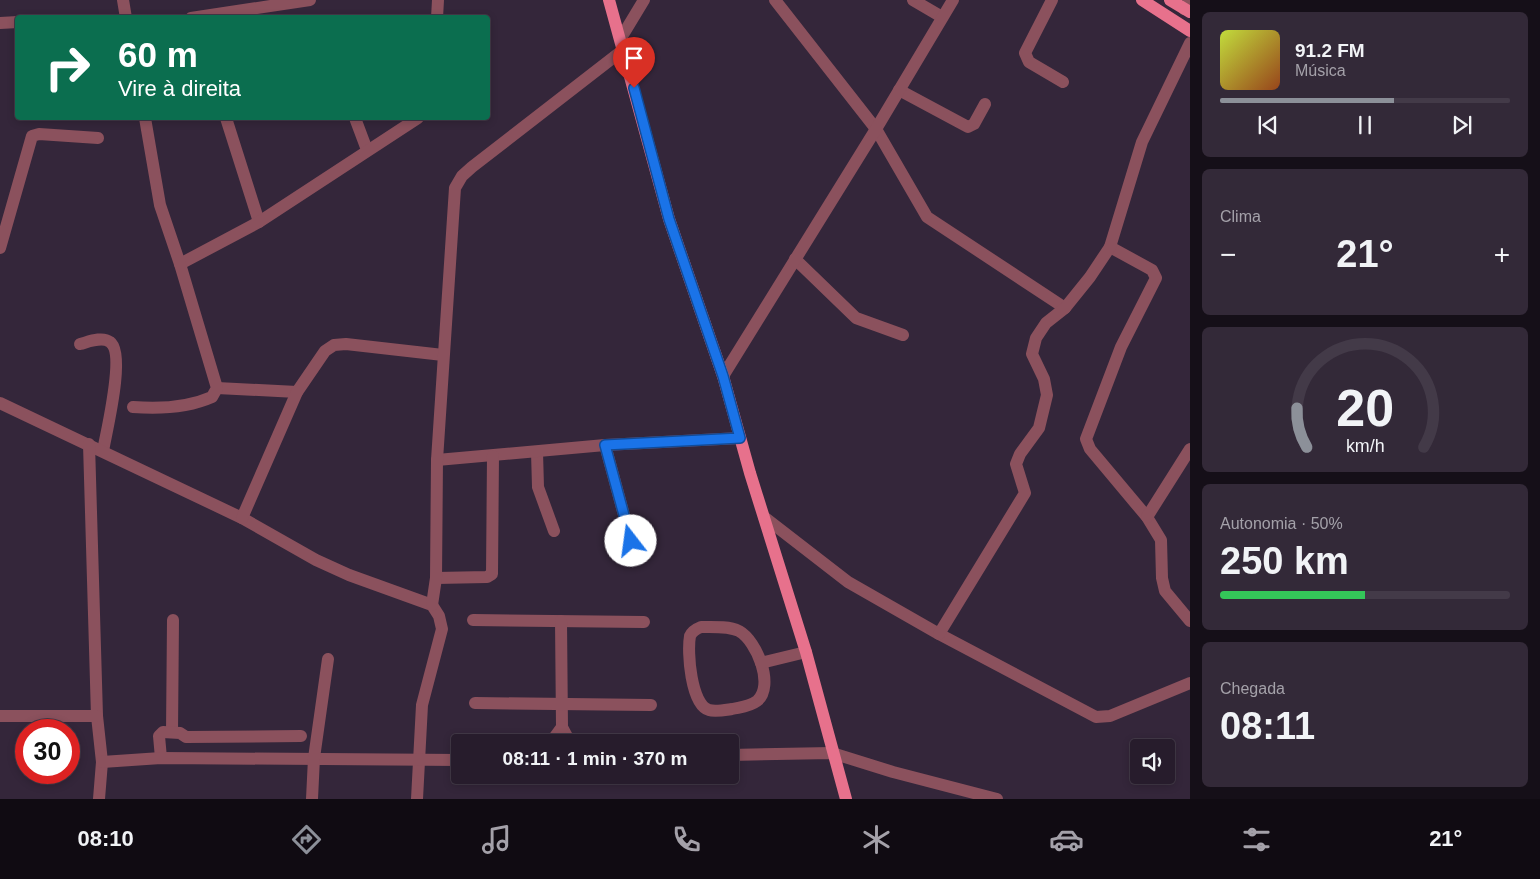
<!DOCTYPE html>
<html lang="pt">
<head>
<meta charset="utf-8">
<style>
	:root { --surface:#271c2c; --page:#332938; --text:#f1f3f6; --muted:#a4a1a9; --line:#433a48; --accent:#8c9099 }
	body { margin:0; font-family:Helvetica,sans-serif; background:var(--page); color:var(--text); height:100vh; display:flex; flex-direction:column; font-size:19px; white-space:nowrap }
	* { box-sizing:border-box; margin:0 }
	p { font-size:16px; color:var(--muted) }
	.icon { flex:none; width:28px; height:28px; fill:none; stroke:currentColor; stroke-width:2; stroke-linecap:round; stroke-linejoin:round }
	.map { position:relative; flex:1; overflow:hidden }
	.side { display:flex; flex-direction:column; gap:12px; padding:12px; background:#150f18; width:350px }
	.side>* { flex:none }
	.banner { position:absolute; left:15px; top:15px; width:475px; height:105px; border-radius:5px; box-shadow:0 2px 8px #0003,0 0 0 1px var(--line); background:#0b6e4f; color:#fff; overflow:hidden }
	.tools { position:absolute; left:1130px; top:739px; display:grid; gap:10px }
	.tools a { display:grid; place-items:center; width:45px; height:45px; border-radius:5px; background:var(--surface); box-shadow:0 2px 8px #0003,0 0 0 1px var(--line); font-size:25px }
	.speed { position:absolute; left:15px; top:719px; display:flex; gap:10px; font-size:25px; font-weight:700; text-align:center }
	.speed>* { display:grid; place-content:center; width:65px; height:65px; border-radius:50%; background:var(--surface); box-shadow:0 2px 8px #0003,0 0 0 1px var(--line); line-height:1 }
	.speed .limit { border:8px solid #d22; background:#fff; color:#111 }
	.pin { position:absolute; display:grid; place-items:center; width:42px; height:42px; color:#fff; margin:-51px -21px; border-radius:50% 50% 50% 0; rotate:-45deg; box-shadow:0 0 5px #0007 }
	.pin .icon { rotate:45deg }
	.me { position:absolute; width:55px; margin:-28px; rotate:345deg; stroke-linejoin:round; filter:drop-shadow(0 0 4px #0008) }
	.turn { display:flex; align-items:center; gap:18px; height:105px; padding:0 20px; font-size:22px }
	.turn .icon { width:65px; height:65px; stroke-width:2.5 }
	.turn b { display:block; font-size:35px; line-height:42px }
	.big { font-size:38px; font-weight:800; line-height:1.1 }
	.side .widget { flex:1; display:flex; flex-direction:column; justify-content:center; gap:8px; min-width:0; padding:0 18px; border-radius:8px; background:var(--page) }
	.side .dial { align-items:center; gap:0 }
	.dial svg { height:130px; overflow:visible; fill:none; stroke:var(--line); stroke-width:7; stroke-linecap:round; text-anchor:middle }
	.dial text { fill:var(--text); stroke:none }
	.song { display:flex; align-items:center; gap:15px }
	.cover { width:60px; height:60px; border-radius:8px; background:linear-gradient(135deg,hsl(70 70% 55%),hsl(20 70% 35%)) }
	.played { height:5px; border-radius:2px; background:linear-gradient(90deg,var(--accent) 60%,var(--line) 60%) }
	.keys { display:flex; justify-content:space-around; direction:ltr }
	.heat { display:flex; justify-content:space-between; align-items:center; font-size:28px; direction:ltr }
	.charge { height:8px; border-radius:4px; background:linear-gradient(90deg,#34c759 50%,var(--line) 0) }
	.trip { position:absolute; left:451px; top:734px; width:288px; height:50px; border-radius:5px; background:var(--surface); box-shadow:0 2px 8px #0003,0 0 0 1px var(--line); font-weight:800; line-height:50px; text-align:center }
	.tab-bar { display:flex; height:80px; justify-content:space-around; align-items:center; background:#100b12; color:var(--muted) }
	.tab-bar .icon { width:35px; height:35px }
	.tab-bar .current { color:var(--accent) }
	.tab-bar b { font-size:22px; color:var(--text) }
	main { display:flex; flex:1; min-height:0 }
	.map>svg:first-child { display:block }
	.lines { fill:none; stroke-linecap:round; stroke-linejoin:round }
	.minor { stroke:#8b515d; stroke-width:12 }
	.major { stroke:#e7718c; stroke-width:12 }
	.route-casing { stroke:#114b97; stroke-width:12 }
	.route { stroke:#1a73e8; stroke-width:9 }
</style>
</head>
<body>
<main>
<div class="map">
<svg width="1190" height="799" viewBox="0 0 1190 799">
	<rect width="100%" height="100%" fill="#34263a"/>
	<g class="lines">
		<g class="minor">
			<polyline points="123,0 126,18"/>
			<polyline points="775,0 876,129 927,217 1065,308"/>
			<polyline points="913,0 942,17"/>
			<polyline points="1052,0 1025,53 1029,62 1063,82"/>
			<polyline points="1184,9 1190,0"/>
			<polyline points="191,18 310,0"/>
			<polyline points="437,18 438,0"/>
			<polyline points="0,23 18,22"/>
			<polyline points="621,38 644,0"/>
			<polyline points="899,90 968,127 974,124 985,104"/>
			<polyline points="226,118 259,222"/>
			<polyline points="355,118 367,150"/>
			<polyline points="1110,247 1152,270 1156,278 1121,347 1086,439 1090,449 1147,517 1161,540 1162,578 1165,591 1190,621"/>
			<polyline points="0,248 32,136 39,134 98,138"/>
			<polyline points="795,259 856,318 903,335"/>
			<polyline points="180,264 259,222 418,118"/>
			<path d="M80,344C88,342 102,336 110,342C126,353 106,433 103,451"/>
			<polyline points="723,376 876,129 953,0"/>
			<polyline points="217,388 297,392"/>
			<polyline points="0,403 242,518 316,560 349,575 432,605 439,616 442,629 422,705 417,799"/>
			<path d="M133,407C159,409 187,408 212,397L217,388L180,264L160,205L145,118"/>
			<polyline points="89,444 97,716 102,762 99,799"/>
			<polyline points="605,445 631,541"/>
			<polyline points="537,452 538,487 554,531"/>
			<polyline points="437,460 605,445 740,438"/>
			<polyline points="764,517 848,582 939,634 1096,717 1110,716 1190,683"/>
			<polyline points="1147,517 1190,449"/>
			<polyline points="242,518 297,392 325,351 334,345 346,344 443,355"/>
			<polyline points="436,578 487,577 492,574 493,456"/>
			<polyline points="432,605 436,578 437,460 455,188 462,176 472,167 623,50"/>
			<polyline points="473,620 644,622"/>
			<polyline points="561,621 562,727 570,742"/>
			<path d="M701,627C712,627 729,626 739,631C757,641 775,686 757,701C749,707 741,707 732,709C725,710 715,712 709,710C691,705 687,652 690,636C692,631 696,629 701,627Z"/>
			<polyline points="939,634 1025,493 1016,464 1020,454 1039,428 1047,395 1044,379 1032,354 1036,338 1046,323 1065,308 1090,277 1110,247 1142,142 1190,43"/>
			<polyline points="761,663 806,652"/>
			<polyline points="475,703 651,705"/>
			<polyline points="0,716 97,716"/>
			<polyline points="172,732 173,620"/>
			<polyline points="551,742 562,727"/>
			<polyline points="730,755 832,753 893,772 997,799"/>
			<polyline points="161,758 159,736 163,732 180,733 186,737 301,736"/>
			<polyline points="102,762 161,758 460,760"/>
			<polyline points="312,799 314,758 328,659"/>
		</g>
		<g class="major">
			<polyline points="609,0 669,219 723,376 750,473 806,652 846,799"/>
			<polyline points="1142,0 1190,31"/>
			<polyline points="1170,0 1190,12"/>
		</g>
	</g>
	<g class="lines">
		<defs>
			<polyline id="route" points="631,541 605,445 740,438 723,376 669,219 634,88"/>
		</defs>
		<use href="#route" class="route-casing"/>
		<use href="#route" class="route"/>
	</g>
</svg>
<div class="tools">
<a><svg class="icon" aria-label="sound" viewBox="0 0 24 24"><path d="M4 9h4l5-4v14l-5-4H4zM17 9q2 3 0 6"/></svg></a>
</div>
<div class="speed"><div class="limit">30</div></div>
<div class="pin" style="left:634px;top:88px;background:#d93025"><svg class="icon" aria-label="arrive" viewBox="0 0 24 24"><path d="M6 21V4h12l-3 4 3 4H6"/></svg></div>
<svg class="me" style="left:631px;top:541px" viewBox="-20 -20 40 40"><circle r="19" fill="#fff"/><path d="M0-13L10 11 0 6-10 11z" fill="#1a73e8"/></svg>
<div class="trip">08:11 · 1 min · 370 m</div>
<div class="banner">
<div class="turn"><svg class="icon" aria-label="right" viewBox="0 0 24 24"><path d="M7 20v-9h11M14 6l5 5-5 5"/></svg><div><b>60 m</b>Vire à direita</div></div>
</div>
</div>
<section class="side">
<div class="widget">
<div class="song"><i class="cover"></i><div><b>91.2 FM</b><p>Música</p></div></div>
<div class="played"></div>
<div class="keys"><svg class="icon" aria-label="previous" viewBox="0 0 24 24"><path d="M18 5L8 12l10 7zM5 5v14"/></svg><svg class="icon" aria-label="pause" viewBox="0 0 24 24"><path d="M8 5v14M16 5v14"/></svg><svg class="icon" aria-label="next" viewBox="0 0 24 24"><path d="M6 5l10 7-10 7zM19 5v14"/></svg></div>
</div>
<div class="widget"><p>Clima</p>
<div class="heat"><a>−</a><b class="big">21°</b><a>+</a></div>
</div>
<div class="widget dial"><svg viewBox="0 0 100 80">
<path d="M14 69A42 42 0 1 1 86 69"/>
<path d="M14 69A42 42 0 0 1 8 45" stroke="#8c9099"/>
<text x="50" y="56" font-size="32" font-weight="700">20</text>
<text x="50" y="72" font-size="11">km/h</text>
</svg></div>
<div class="widget"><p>Autonomia · 50%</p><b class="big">250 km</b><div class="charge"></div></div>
<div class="widget"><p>Chegada</p><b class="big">08:11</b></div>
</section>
</main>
<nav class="tab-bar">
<b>08:10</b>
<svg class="icon current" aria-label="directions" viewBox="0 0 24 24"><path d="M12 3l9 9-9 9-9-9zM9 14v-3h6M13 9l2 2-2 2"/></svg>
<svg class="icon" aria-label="music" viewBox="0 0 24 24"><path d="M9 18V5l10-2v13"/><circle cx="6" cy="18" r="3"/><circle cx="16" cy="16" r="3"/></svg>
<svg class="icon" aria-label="phone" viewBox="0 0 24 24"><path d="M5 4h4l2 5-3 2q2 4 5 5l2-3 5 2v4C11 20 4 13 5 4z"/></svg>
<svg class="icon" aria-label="climate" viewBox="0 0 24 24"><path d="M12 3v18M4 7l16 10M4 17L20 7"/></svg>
<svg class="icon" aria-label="car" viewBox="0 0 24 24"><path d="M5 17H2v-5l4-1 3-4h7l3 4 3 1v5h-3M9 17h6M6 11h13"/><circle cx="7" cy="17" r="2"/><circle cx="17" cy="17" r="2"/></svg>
<svg class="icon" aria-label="filters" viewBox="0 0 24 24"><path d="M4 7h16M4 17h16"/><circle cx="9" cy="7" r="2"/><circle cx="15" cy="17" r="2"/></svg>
<b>21°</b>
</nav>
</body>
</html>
